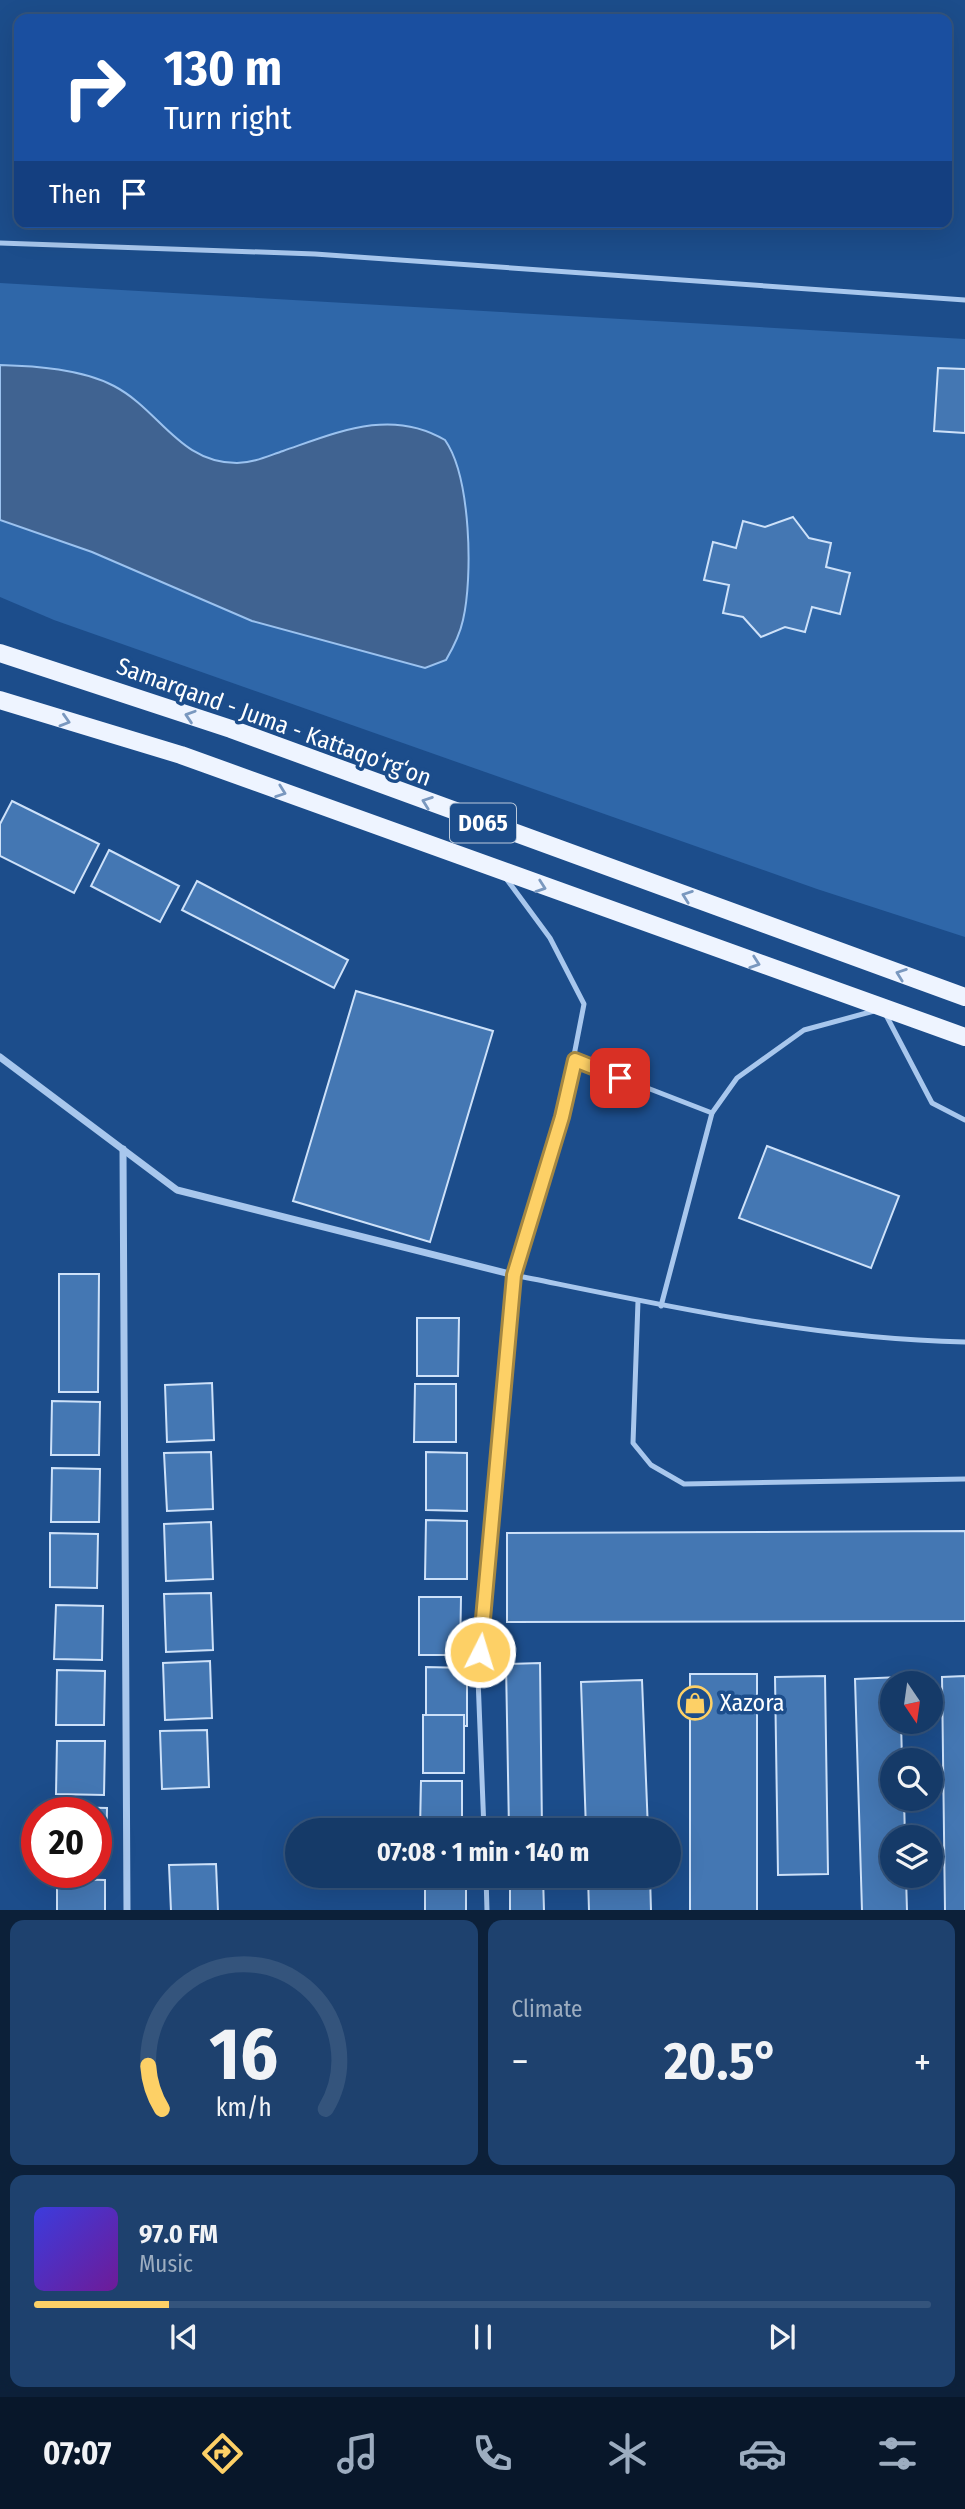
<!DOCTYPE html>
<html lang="en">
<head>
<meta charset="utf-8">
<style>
	:root { --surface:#153a68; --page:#1e416e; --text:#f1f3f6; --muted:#9dadc0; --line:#34547c; --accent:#fdd066 }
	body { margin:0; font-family:"Fira Sans Condensed",sans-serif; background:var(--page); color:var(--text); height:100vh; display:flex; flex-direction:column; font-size:26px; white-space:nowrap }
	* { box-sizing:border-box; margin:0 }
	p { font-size:23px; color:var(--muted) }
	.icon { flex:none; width:38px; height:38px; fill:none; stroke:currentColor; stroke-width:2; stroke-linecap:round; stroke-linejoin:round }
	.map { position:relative; height:1910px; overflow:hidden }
	.details { display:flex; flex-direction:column; gap:10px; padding:10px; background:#0c2039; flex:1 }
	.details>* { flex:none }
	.hud { position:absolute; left:14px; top:14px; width:938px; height:214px; border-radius:14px; box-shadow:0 7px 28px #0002,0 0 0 2px var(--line); background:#1a4fa0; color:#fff; overflow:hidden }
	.needle { width:46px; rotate:167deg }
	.buttons { position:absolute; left:880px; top:1671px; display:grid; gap:14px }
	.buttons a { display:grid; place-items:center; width:63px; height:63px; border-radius:50%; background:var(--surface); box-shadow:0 7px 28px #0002,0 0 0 2px var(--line); font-size:35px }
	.speed { position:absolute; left:21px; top:1797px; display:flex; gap:14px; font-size:35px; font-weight:700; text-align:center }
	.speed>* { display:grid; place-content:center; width:91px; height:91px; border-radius:50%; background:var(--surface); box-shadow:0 7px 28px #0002,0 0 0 2px var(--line); line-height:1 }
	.speed .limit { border:10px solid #d22; background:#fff; color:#111 }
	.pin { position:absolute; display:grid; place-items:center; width:60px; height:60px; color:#fff; margin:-30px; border-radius:14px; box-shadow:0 4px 10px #0006 }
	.me { position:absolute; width:77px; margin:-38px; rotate:5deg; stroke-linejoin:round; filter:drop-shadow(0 0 5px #0008) }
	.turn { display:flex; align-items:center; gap:24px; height:147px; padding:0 35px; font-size:32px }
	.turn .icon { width:91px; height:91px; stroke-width:2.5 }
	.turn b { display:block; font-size:49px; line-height:60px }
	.then { display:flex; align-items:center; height:66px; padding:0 35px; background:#0003; gap:14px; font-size:26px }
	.big { font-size:52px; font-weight:700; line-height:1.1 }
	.details .tile { flex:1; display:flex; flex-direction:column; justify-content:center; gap:10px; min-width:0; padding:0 24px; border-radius:14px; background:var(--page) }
	.details .dial { align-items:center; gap:0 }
	.dial svg { height:182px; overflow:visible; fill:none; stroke:var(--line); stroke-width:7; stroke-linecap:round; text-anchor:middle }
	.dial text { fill:var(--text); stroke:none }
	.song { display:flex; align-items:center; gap:21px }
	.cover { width:84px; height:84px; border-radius:10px; background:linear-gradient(135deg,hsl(240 70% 55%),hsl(280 70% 35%)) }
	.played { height:7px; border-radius:4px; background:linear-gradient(90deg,var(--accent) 15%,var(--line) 15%) }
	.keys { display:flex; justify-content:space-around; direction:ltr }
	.heat { display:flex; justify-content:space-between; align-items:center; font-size:38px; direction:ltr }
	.details .tiles { flex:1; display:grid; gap:10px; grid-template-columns:1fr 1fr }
	.tile:last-child { grid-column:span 2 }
	.trip { position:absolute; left:285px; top:1818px; width:396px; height:70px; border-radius:35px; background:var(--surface); box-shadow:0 7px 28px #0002,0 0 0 2px var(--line); font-weight:700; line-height:70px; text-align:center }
	.tab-bar { display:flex; height:112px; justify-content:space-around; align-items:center; background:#08172a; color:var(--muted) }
	.tab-bar .icon { width:49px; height:49px }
	.tab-bar .selected { color:var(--accent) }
	.tab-bar b { font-size:32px; color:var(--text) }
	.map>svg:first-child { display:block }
	.green { fill:#2f67a9 }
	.water { fill:#406391; stroke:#9bc2ef; stroke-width:2 }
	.building { fill:#4477b3; stroke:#cde1f9; stroke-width:2 }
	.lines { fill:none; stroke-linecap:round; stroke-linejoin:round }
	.lane { stroke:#a8c7ed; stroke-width:5 }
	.street { stroke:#a8c7ed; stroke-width:7 }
	.primary { stroke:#eef4ff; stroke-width:18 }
	.oneway { stroke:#7a98bf }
	.route-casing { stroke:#a48742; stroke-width:18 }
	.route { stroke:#fdd066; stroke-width:12 }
	.labels { text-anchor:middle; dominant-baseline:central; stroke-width:7; stroke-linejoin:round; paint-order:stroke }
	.shield { fill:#1c4d8b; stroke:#bbcadc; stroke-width:2 }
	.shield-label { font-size:23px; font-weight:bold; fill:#fff }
	.street-label { font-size:24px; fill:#fff; stroke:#1c4d8b }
	.poi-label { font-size:24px; fill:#fff; stroke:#1c4d8b; text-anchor:start }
</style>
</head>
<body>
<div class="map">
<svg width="965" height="1911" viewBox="0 0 965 1911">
	<rect width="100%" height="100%" fill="#1c4d8b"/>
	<polygon class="green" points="0,283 965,339 965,937 817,889 54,620 0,597"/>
	<path class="water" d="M0,365C36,366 82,369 114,386C160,410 179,463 237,463C253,463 268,456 283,451C338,432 391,408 445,440C471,477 473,577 463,620C460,634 453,648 446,660L425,668L252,621L92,552L0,520Z"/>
	<g class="building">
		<polygon points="938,368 965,369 965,433 934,431"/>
		<polygon points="793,517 809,538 831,543 826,567 850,573 840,614 812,607 805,632 785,627 761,637 743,617 723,613 729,585 704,580 713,542 736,548 743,521 765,527"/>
		<polygon points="12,801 99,844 74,893 0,856 0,824"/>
		<polygon points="109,850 179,886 160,922 91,886"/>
		<polygon points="197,881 348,960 334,988 182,910"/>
		<polygon points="356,991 493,1031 430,1242 293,1201"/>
		<polygon points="767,1146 899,1196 871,1268 739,1218"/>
		<polygon points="59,1274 99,1274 98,1392 59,1392"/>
		<polygon points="417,1318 459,1318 458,1376 417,1376"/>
		<polygon points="212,1383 214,1440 167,1442 165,1385"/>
		<polygon points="415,1384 456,1384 456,1442 414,1442"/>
		<polygon points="52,1401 100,1402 99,1455 51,1455"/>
		<polygon points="211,1452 213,1509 167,1511 164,1453"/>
		<polygon points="426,1452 467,1453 467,1511 426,1510"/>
		<polygon points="52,1468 100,1469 99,1522 51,1522"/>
		<polygon points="426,1520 467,1521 467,1579 425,1579"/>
		<polygon points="211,1522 213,1579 166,1581 164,1524"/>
		<polygon points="965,1531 965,1621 507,1622 507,1533"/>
		<polygon points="50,1533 98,1534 97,1588 50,1587"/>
		<polygon points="211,1593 213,1650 166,1652 164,1594"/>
		<polygon points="419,1597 461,1597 460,1655 419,1655"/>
		<polygon points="56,1605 103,1606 102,1660 54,1659"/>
		<polygon points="210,1661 212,1718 165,1720 163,1663"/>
		<polygon points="540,1663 542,1830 509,1830 506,1664"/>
		<polygon points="426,1667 467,1668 467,1726 426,1726"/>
		<polygon points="57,1670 105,1671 104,1725 56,1725"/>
		<rect x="690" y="1674" width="67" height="237"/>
		<polygon points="825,1676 828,1874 778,1875 775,1677"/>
		<polygon points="965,1676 965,1911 945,1911 942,1677"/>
		<polygon points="900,1677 900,1684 892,1684 892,1722 901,1722 902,1760 892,1760 892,1799 904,1799 905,1838 892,1838 892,1876 906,1876 907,1911 862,1911 855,1679"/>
		<polygon points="642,1680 648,1830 586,1830 581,1682"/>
		<rect x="423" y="1715" width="41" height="58"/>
		<polygon points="207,1730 209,1787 162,1789 160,1731"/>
		<polygon points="57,1741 105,1741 104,1795 56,1794"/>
		<polygon points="421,1781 462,1781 462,1830 420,1830"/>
		<polygon points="59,1807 107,1808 106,1861 96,1861 96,1813 59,1813"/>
		<polygon points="216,1864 218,1911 171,1911 169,1865"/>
		<rect x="425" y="1876" width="41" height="35"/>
		<polygon points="510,1876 543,1876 544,1911 510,1911"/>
		<polygon points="588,1876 650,1876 651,1911 589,1911"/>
		<polygon points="57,1879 105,1880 105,1911 57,1911"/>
	</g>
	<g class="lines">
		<g class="lane">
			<polyline points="0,243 315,254 965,300"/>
			<polyline points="886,1015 932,1103 965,1120"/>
			<polyline points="575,1060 712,1113"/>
			<path d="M514,1275C662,1305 813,1339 965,1342"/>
			<polyline points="638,1301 633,1443 651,1465 684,1484 965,1479"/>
			<polyline points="661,1306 712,1113 737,1078 804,1030 874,1011"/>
			<polyline points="484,1830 478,1678 514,1275 562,1117 584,1004 550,938 505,877"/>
			<polyline points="486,1876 487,1911"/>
		</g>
		<g class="street">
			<polyline points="0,1057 177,1190 514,1275"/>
			<polyline points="123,1149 127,1911"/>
		</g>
		<g class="primary">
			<polyline points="0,653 231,729 965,997"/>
			<polyline points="0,700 181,755 965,1037"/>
		</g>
	</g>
	<defs><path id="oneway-chevron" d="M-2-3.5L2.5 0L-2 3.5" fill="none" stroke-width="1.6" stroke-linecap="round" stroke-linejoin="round" transform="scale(1.75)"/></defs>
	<g class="oneway">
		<use href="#oneway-chevron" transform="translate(190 716) rotate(-162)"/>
		<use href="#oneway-chevron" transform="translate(65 721) rotate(17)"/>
		<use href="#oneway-chevron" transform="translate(281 792) rotate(20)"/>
		<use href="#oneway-chevron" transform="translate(427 802) rotate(-160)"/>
		<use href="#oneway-chevron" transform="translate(541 887) rotate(19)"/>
		<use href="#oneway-chevron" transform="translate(687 896) rotate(-160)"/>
		<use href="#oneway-chevron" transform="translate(755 963) rotate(19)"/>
		<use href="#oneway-chevron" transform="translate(901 974) rotate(-160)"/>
	</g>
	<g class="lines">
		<defs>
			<polyline id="route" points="480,1652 514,1275 562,1117 575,1060 620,1078"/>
		</defs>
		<use href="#route" class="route-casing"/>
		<use href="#route" class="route"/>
	</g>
	<defs>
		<symbol id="shop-ring" viewBox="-11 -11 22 22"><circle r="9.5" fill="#1c4d8b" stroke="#fdd066" stroke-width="1.5"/><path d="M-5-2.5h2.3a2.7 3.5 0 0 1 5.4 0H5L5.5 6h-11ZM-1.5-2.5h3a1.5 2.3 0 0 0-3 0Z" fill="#fdd066"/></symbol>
	</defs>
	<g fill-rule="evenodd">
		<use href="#shop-ring" x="676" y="1684" width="38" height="38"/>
	</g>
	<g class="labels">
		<rect class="shield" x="450" y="803.5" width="66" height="39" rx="5"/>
		<g class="shield-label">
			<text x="483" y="823">D065</text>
		</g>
		<g class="street-label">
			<text transform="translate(274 722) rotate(20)">Samarqand - Juma - Kattaqo‘rg‘on</text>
		</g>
		<g class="poi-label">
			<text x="720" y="1703">Xazora</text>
		</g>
	</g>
</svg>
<div class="buttons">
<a><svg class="needle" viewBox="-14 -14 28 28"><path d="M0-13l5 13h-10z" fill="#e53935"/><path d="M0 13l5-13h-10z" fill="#9dadc0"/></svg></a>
<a><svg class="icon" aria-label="search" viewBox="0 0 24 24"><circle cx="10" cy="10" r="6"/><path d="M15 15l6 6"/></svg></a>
<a><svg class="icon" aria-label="layers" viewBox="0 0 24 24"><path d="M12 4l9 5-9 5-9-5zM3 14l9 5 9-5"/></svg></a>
</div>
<div class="speed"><div class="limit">20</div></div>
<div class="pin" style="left:620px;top:1078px;background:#d93025"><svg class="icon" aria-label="arrive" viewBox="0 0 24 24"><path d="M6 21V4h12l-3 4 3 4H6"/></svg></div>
<svg class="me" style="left:480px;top:1652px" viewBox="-20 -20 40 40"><circle r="17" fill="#fdd066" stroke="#fff" stroke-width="3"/><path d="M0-11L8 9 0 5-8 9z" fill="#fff"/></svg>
<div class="trip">07:08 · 1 min · 140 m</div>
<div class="hud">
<div class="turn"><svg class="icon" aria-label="right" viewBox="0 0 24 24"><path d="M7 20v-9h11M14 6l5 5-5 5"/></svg><div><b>130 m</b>Turn right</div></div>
<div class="then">Then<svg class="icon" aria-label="arrive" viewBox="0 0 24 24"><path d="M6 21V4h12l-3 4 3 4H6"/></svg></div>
</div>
</div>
<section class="details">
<div class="tiles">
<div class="tile dial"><svg viewBox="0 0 100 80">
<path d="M14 69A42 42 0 1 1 86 69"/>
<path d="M14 69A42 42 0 0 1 8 50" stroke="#fdd066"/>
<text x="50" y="56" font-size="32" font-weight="700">16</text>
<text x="50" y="72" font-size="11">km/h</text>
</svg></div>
<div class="tile"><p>Climate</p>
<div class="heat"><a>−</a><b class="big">20.5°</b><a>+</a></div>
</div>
<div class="tile">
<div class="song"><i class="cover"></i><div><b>97.0 FM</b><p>Music</p></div></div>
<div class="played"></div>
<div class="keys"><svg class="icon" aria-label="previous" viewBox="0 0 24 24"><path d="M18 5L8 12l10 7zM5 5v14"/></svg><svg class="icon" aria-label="pause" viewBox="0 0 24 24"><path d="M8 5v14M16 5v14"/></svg><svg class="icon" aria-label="next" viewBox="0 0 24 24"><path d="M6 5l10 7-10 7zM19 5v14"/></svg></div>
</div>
</div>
</section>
<nav class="tab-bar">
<b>07:07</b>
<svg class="icon selected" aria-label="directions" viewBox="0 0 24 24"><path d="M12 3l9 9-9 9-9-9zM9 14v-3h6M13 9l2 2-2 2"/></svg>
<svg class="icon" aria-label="music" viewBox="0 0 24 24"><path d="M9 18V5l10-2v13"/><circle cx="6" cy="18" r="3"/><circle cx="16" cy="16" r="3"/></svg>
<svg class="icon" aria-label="phone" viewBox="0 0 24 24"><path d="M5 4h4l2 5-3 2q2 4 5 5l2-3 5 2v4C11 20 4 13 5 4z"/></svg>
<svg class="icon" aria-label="climate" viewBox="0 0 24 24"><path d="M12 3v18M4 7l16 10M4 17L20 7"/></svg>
<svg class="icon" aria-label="car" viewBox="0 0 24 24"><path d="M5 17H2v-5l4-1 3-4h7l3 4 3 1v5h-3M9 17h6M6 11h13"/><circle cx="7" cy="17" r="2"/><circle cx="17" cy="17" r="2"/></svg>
<svg class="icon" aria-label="filters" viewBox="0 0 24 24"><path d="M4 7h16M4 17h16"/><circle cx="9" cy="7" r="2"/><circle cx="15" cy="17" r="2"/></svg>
</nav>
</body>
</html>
